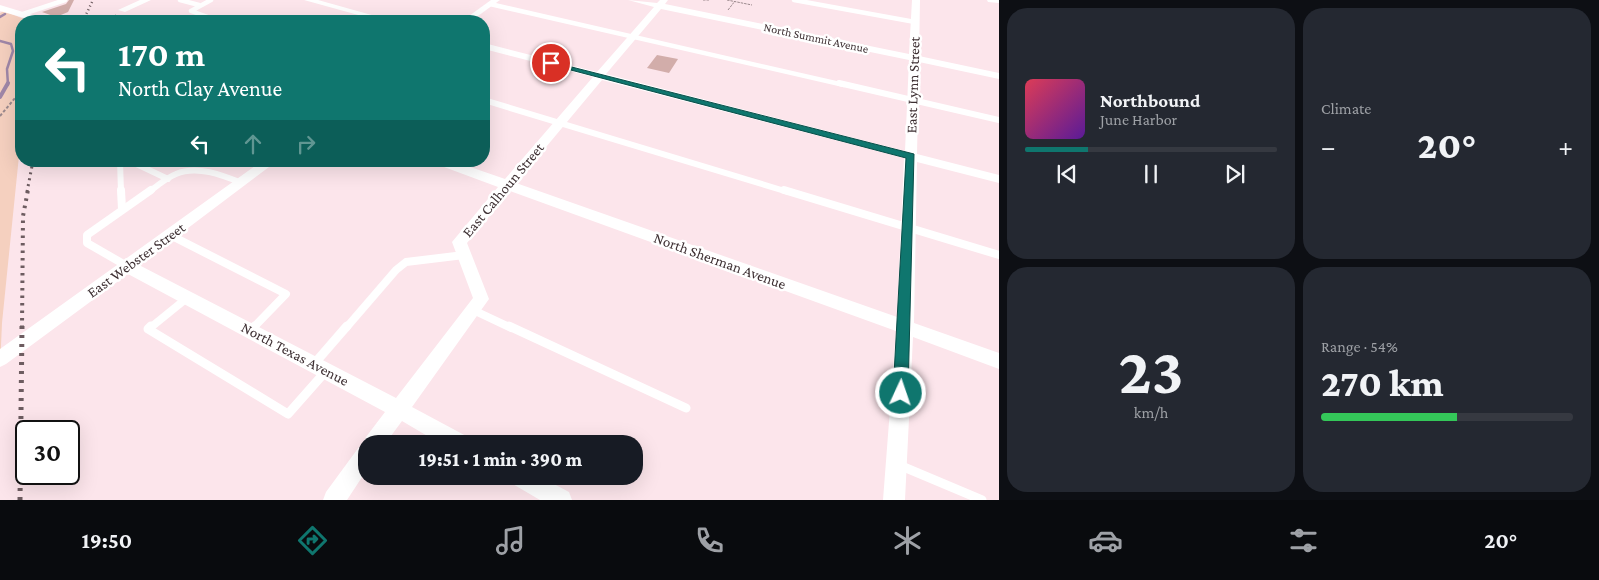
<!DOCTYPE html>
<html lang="en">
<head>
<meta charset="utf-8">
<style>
	:root { --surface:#171b24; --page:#242831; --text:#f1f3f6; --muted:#9ea1a6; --line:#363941; --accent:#0f766e }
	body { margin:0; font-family:"Crimson Pro",serif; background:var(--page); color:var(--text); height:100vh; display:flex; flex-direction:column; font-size:19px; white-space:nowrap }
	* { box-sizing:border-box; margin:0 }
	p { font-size:16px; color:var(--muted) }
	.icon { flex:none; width:28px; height:28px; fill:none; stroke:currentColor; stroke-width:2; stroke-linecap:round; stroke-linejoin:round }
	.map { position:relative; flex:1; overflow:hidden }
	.drawer { display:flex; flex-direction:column; gap:8px; padding:8px; background:#0d0f14; width:600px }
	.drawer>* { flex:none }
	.hud { position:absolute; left:15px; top:15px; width:475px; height:152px; border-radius:20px; box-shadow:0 5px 20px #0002; background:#0f766e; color:#fff; overflow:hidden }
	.speed { position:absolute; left:15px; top:420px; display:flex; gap:10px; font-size:25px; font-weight:700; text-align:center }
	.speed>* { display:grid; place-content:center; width:65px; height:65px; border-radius:50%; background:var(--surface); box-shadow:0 5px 20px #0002; line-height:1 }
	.speed .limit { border:2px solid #111; border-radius:8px; background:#fff; color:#111 }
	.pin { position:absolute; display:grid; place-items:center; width:42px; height:42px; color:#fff; margin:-21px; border:2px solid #fff; border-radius:50%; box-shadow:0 1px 5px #0007 }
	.me { position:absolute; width:55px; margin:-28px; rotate:3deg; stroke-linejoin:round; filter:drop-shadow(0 0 4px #0008) }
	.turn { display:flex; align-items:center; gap:18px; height:105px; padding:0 20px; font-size:22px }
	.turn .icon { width:65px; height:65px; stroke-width:2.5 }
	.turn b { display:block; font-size:35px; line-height:42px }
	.lanes { display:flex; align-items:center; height:48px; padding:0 20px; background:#0003; justify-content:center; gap:25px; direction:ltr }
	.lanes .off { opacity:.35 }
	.big { font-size:38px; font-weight:800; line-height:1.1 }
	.drawer .widget { flex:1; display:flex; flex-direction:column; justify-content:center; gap:8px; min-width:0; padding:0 18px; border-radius:20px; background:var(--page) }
	.drawer .dial { align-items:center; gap:0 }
	.dial b { font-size:65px; line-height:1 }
	.song { display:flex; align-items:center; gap:15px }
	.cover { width:60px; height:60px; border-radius:8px; background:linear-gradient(135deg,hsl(350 70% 55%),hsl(270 70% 35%)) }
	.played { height:5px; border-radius:2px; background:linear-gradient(90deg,var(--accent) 25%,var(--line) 25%) }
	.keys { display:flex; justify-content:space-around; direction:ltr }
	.heat { display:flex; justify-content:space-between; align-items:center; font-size:28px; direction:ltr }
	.charge { height:8px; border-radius:4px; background:linear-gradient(90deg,#34c759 54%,var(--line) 0) }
	.drawer .tiles { flex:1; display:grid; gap:8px; grid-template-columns:repeat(2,1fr) }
	.trip { position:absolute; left:358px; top:435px; width:285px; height:50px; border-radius:20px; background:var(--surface); box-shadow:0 5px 20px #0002; font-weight:800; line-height:50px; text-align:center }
	.dock { display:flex; height:80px; justify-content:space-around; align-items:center; background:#090b0e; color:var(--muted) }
	.dock .icon { width:35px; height:35px }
	.dock .selected { color:var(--accent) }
	.dock b { font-size:22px; color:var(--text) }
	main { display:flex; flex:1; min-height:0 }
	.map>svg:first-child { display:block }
	.green { fill:#f5d0bf }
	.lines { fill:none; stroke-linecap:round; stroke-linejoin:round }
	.stream-far1 { stroke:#a087a8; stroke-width:2.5 }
	.stream { stroke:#a087a8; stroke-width:4 }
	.building { fill:#d2adaa }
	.path-far1 { stroke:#9b898d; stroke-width:1; stroke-dasharray:2.5 1; stroke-linecap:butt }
	.path { stroke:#9b898d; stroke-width:2; stroke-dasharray:3 2; stroke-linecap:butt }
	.service-far3 { stroke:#fff; stroke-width:4.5 }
	.service-far2 { stroke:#fff; stroke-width:6 }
	.service-far1 { stroke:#fff; stroke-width:8 }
	.service { stroke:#fff; stroke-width:9 }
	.minor { fill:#fff; fill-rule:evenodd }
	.rail-far3 { stroke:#6d5c60; stroke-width:2.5; stroke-dasharray:1 3; stroke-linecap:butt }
	.rail-far2 { stroke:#6d5c60; stroke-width:3; stroke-dasharray:2 4; stroke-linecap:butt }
	.rail-far1 { stroke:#6d5c60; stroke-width:4; stroke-dasharray:2.5 5; stroke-linecap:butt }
	.rail { stroke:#6d5c60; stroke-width:5; stroke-dasharray:3 6; stroke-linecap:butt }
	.route { fill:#0f766e; stroke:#0a4d48 }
	.labels { text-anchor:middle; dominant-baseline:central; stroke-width:5; stroke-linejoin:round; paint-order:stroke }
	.far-street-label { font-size:12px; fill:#3d2f32; stroke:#fff }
	.street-label { font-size:15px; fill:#3d2f32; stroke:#fff }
</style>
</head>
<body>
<main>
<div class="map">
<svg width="999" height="500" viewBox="0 0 999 500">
	<rect width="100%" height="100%" fill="#fce5eb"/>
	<polygon class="green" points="4,11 29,21 21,21 21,136 2,323 0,368 0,13"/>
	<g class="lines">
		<g class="stream-far1">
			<polyline points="0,17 5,14"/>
			<polyline points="0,41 11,44 13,51 7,69 8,85"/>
		</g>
		<polyline class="stream" points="0,97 8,83"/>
	</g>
	<g class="building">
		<polygon points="69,0 74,0 68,12 56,17 42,12 66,4"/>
		<polygon points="657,55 678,59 669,73 647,68"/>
	</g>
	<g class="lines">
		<g class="path-far1">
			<polyline points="703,0 710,0"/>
			<polyline points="727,0 752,5"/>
			<polyline points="728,10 735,1"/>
			<polyline points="101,21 116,15"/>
		</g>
		<polyline class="path" points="0,116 21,91"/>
		<g class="service-far3">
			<polyline points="180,0 199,5"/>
			<polyline points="211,0 191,11 219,21"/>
			<polyline points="794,0 915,22"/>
			<polyline points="490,4 844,85"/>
			<polyline points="23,14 65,0"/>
		</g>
		<g class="service-far2">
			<polyline points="839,83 999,120"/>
			<polyline points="484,100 788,192"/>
			<polyline points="120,161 121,192"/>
			<polyline points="130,161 168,179"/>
			<path d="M149,192C157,186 166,178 176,174C197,165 222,175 242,183"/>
		</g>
		<g class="service-far1">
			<polyline points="121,190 122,209"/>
			<polyline points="784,190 999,255"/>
			<polyline points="170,235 286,294 253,328"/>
			<polyline points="127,266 87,243 87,235 151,190"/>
			<polyline points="473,310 511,328"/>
			<polyline points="150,328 187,298"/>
			<polyline points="346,328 396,270 406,262 464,255"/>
		</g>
		<g class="service">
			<polyline points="151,326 148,329 288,414 326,371"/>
			<polyline points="509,326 686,408"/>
			<polyline points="250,331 255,326"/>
			<polyline points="314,364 347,326"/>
			<polyline points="899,465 982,500"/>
		</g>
		<g class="minor">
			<polygon points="140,0 151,0 125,12 118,10"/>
			<polygon points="304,0 318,0 393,21 380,21"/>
			<polygon points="491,0 500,0 471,21 462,21"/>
			<path d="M628,0L657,3L660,0H668L665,4L909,54L912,0H920L919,56L999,73V79L919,62L917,154L999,175V183L917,162L914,323L999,353V369L913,337L905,500H883L896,331L510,191L467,243L489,299L412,407L468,437L471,444H441L402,421L385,444H366V471L347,500H323L326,492L359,447L363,445L366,437L385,412L128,274L6,364L0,367V349L262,161H277L139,265L396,398L473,298L452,242L498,187L436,164L434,161H453L505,179L593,77L484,49V43L597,72L654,7ZM661,9L909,60L905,151L606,74ZM602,80L904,158L897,317L516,183Z"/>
			<polygon points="987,0 999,0 999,3 988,2"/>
			<polygon points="0,5 46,19 47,21 35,21 0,11"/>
			<polygon points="508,476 539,476 569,492 572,500 540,500 511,483"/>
		</g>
		<polyline class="rail-far3" points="83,21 93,0"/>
		<polyline class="rail-far2" points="27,192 33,161"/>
		<polyline class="rail-far1" points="22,328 23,216 28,190"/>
		<polyline class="rail" points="20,500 22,326"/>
	</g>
	<polygon class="route" points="548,61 914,154 908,393 906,398 901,399 896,398 893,393 906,158 548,64"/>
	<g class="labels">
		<g class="far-street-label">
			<text transform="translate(816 38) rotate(12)">North Summit Avenue</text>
		</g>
		<g class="street-label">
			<text transform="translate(913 85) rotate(-88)">East Lynn Street</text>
			<text transform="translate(503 190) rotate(-50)">East Calhoun Street</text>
			<text transform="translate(136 260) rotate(-36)">East Webster Street</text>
			<text transform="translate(720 261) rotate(20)">North Sherman Avenue</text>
			<text transform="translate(295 354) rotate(28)">North Texas Avenue</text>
		</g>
	</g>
</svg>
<div class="speed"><div class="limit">30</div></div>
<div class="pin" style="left:551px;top:63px;background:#d93025"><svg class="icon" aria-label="arrive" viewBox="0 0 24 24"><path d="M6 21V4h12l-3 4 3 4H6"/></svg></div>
<svg class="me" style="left:901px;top:393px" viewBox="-20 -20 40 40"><circle r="17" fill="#0f766e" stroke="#fff" stroke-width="3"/><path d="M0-11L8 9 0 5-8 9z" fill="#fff"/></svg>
<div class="trip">19:51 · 1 min · 390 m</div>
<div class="hud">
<div class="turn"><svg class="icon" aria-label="left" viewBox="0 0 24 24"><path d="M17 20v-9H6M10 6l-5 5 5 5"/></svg><div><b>170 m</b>North Clay Avenue</div></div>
<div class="lanes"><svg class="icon" aria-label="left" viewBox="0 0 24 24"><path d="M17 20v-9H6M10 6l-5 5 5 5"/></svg><svg class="icon off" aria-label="ahead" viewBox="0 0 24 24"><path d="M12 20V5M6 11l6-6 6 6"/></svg><svg class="icon off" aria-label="right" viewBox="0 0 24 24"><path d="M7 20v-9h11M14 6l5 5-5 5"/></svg></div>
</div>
</div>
<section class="drawer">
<div class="tiles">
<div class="widget">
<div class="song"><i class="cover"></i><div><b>Northbound</b><p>June Harbor</p></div></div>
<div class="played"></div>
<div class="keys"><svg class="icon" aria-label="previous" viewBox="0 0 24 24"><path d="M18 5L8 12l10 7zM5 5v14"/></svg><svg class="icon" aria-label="pause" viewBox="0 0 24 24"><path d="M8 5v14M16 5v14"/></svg><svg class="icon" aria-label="next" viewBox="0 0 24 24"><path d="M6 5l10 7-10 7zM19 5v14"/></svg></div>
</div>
<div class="widget"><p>Climate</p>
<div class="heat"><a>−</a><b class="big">20°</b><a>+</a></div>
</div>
<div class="widget dial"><b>23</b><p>km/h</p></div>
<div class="widget"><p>Range · 54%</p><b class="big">270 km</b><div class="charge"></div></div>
</div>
</section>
</main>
<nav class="dock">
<b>19:50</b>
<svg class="icon selected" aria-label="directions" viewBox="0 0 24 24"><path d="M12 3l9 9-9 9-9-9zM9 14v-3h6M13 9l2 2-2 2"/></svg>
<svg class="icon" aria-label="music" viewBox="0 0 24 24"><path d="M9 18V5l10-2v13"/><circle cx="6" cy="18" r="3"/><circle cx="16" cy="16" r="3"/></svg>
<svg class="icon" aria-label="phone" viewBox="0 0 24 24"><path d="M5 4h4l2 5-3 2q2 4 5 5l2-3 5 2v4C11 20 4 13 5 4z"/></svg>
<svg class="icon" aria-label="climate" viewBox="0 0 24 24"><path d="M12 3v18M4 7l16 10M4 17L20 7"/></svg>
<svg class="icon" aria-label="car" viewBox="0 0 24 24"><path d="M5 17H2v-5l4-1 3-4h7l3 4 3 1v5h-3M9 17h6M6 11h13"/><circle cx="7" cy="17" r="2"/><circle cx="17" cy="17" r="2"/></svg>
<svg class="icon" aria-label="filters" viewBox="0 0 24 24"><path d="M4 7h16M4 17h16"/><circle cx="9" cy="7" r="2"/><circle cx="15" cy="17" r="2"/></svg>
<b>20°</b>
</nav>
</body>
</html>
